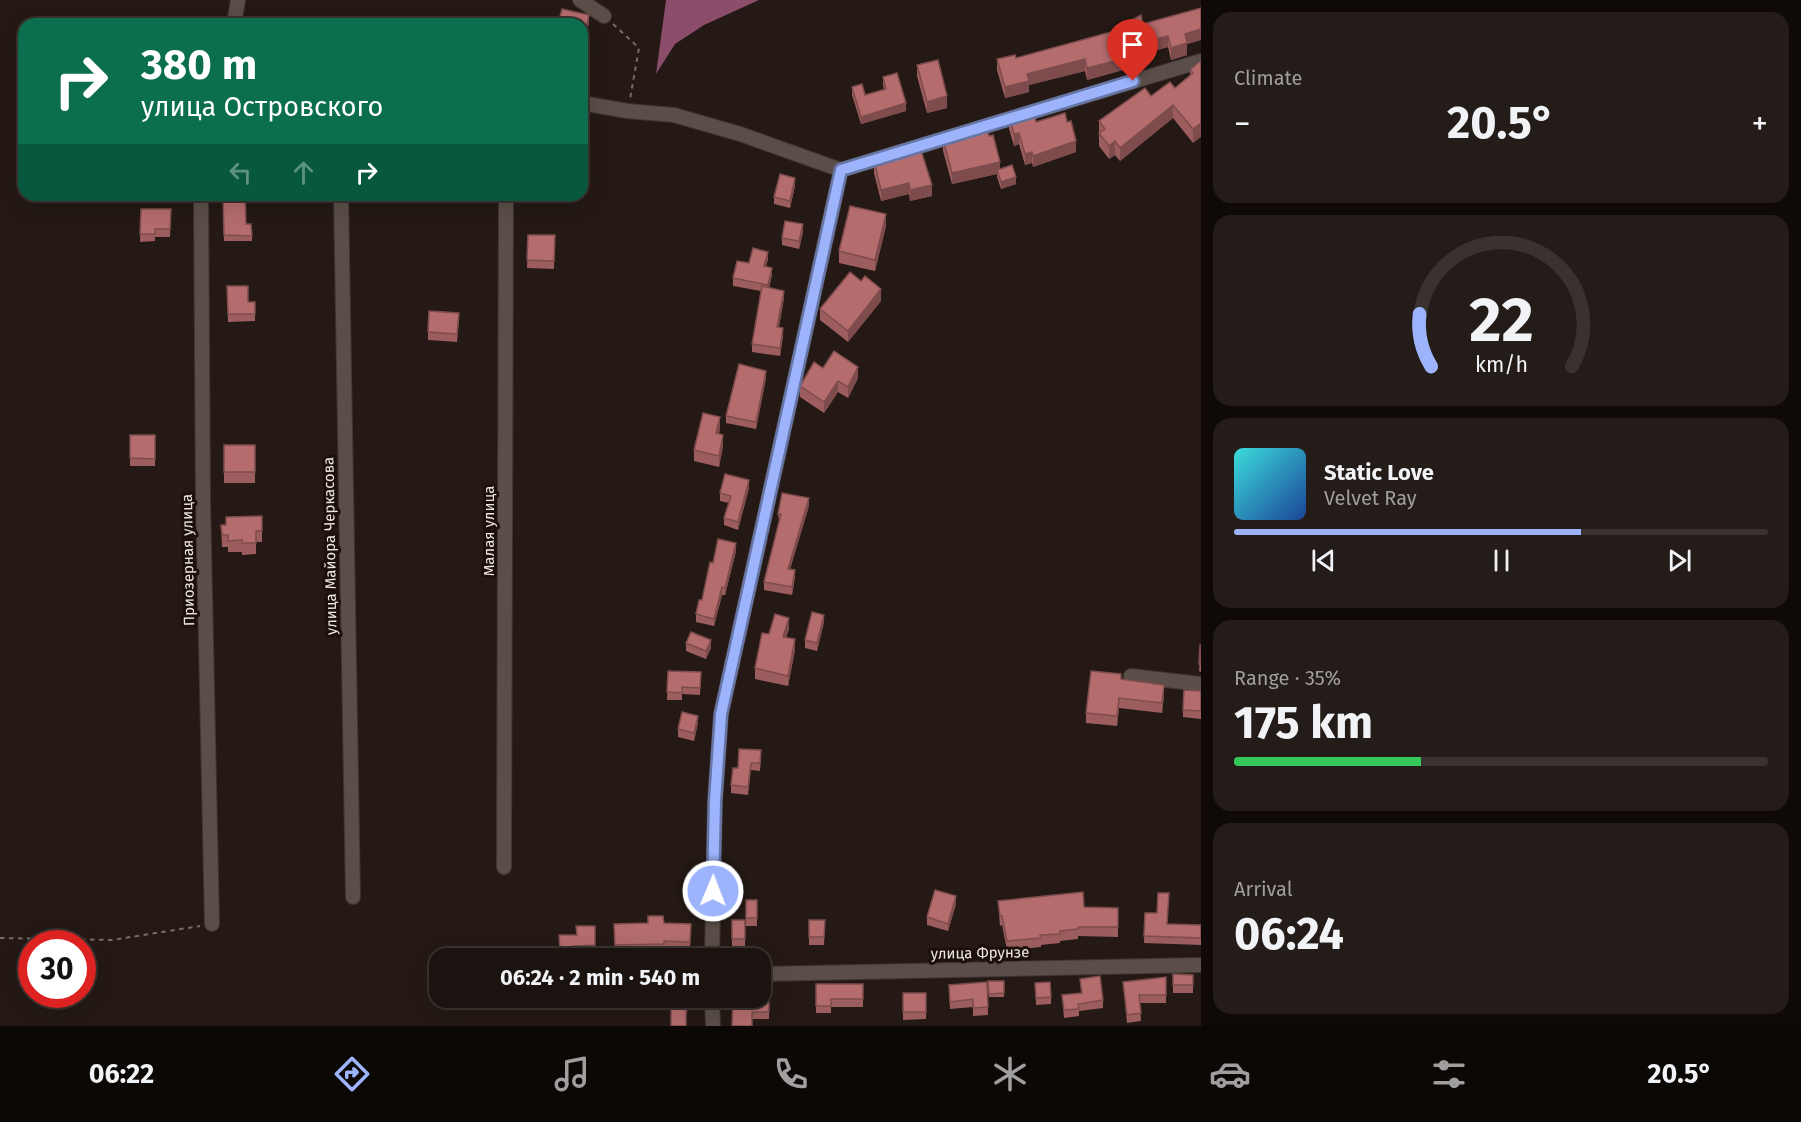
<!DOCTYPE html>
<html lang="en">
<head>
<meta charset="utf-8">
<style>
	:root { --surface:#1b130f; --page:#241c18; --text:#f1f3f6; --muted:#a09e9e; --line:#39322f; --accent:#9db4fd }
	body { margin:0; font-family:"Fira Sans",sans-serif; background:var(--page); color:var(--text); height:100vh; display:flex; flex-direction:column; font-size:22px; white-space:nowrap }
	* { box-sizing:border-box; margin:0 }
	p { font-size:20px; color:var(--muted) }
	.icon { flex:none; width:33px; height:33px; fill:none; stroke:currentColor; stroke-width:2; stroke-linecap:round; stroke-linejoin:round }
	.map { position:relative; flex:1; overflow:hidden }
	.side { display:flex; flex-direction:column; gap:12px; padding:12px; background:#0f0a08; width:600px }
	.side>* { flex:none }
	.guide { position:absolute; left:18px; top:18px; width:570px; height:183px; border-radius:18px; box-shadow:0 6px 24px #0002,0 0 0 2px var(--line); background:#0b6e4f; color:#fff; overflow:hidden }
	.speed { position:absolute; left:18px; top:930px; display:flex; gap:12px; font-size:30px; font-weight:700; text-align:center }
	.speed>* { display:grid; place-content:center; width:78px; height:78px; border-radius:50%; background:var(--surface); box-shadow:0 6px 24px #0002,0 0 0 2px var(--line); line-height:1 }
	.speed .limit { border:9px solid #d22; background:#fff; color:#111 }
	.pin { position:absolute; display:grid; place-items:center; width:51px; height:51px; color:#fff; margin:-62px -26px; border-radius:50% 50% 50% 0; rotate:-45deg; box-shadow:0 0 6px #0007 }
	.pin .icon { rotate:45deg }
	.me { position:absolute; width:66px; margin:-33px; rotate:1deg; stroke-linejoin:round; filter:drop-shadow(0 0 4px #0008) }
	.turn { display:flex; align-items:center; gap:21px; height:126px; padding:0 24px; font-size:27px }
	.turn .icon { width:78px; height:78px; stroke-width:2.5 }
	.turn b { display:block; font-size:42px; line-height:51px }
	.lanes { display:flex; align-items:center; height:57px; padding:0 24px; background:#0003; justify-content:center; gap:30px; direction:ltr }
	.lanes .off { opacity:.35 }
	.big { font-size:45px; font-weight:700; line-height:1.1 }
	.side .card { flex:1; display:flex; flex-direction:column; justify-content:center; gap:9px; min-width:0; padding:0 21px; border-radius:18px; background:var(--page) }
	.side .dial { align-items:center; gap:0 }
	.dial svg { height:156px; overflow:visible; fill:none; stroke:var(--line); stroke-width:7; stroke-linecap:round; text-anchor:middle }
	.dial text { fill:var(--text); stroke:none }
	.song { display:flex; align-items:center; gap:18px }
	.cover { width:72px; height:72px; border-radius:9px; background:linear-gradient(135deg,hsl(180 70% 55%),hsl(220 70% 35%)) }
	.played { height:6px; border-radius:3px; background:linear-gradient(90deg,var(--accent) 65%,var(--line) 65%) }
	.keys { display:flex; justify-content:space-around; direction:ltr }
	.heat { display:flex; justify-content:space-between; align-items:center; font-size:33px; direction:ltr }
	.charge { height:9px; border-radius:4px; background:linear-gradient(90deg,#34c759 35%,var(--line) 0) }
	.trip { position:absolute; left:429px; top:948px; width:342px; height:60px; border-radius:18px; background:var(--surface); box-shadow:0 6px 24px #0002,0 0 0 2px var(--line); font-weight:700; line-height:60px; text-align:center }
	.dock { display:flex; height:96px; justify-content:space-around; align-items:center; background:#0b0806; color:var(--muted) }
	.dock .icon { width:42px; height:42px }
	.dock .selected { color:var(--accent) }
	.dock b { font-size:27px; color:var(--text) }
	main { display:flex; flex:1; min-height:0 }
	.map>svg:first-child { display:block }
	.water { fill:#8b4d6a }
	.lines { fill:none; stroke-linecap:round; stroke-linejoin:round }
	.minor-casing { stroke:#3f3634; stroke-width:16 }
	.path { stroke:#766c68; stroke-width:2; stroke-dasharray:4.5 4.5; stroke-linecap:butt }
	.minor { stroke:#5b4e48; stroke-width:14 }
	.wall { fill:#9b5d5e }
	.shaded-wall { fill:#7e4c4c }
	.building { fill:#b46c6d; stroke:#7e4c4c; stroke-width:1.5 }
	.route-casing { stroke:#6675a4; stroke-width:15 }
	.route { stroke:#9db4fd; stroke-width:10 }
	.labels { text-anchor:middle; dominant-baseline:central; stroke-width:6; stroke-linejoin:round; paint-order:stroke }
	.street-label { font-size:15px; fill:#efe6e3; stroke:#1b100b }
</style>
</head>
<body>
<main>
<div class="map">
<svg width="1201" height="1026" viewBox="0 0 1201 1026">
	<rect width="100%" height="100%" fill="#241914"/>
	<polygon class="water" points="666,0 759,0 704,25 675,44 656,74"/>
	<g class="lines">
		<defs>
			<g id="minor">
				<polyline points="580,0 604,16"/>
				<polyline points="234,24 238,0"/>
				<polyline points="582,103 627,111 674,115 740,134 841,170"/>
				<polyline points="841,170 1201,61"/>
				<polyline points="201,195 203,501 212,924"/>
				<polyline points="341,195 353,897"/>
				<polyline points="1131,676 1201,684"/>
				<polyline points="504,867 506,195"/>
				<polyline points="712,958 715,801 721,714 841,170"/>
				<polyline points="760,974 1201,965"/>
				<polyline points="712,998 713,1026"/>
			</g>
		</defs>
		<use href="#minor" class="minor-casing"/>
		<g class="path">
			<polyline points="613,24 639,48 630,99"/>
			<polyline points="0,938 112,940 200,926"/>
		</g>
		<use href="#minor" class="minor"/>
	</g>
	<g class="wall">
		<polygon points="1201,8 1201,40 1187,44 1187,55 1171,60 1168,47 1130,58 1130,68 1087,80 1085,71 1029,85 1029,92 1005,98 997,70 997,59 1016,58 1121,29 1121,25 1143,24"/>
		<polygon points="589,22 584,44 582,44 582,24"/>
		<polygon points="1200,61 1193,143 1173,118 1120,161 1115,155 1109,159 1099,146 1099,121 1151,96 1175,88 1190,75 1190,70"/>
		<polygon points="917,65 947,108 927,113 917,76"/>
		<polygon points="883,77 906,111 861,124 852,95 852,87 865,95 884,89 883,85"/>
		<polygon points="1009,117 1036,122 1076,152 1033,167 1032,163 1025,165 1019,144 1014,146 1009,129"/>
		<polygon points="989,136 1000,169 1016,184 1001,189 997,177 997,174 952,184 943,151 943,139"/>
		<polygon points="908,148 932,196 910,201 909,194 881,201 874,173 874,161 908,153"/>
		<polygon points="795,186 790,208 774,204 774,197"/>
		<polygon points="223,195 246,224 252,236 252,241 224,241"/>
		<polygon points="141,209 171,209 170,237 155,237 155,241 140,242"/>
		<polygon points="886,226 875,271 839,263 839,251"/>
		<polygon points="803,232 799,249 782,245 782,238"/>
		<polygon points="528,235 555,235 554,269 527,268"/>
		<polygon points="768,259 766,266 772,275 769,288 784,298 779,327 783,336 780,356 752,352 752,344 761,291 733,286 733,278 749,263"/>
		<polygon points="227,286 248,302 255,302 255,321 228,322"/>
		<polygon points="881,301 848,342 820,320 820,309"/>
		<polygon points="459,320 457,342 428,340 428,332"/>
		<polygon points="823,368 858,378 848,398 838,392 824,413 800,397 800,386"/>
		<polygon points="766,378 756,429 726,423 726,416"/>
		<polygon points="720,428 719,434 723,446 719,467 694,461 694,450"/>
		<rect x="130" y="435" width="25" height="31"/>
		<rect x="224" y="445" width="31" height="38"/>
		<polygon points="749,488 738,530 724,525 724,518 729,503 720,501 720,493"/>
		<polygon points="809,506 790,569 795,577 792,595 764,590 764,582 779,521 778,514"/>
		<polygon points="262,516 262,542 256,542 256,554 242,555 242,552 228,552 228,547 222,547 221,525 226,525"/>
		<polygon points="736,551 725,595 722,595 714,626 696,622 696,614 702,600 713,563"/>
		<polygon points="824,622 817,651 805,648 805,640"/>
		<polygon points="789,629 786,637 795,650 788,686 755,679 755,668 769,634"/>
		<polygon points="686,643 711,648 706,659 686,651"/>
		<polygon points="1201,645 1201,672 1199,671"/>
		<polygon points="668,671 701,672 700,695 682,694 682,700 667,700"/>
		<polygon points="1121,679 1164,695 1162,713 1119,708 1117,726 1086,723 1086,713"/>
		<polygon points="1201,691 1201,719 1183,717 1183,710"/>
		<polygon points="698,723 694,741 678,737 678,729"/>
		<polygon points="761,758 760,771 751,770 748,795 731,793 731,785 738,768"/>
		<rect x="746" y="900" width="11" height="26"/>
		<polygon points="998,901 1084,907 1118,908 1118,937 1078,936 1078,939 1060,941 1060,943 1041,945 1041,947 1007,950 1002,925 1000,926"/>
		<polygon points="956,904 948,931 927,925 927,917"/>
		<polygon points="1145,913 1168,924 1201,925 1201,945 1144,943"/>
		<rect x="732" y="920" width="13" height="27"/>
		<polygon points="809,920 825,920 824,945 809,945"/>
		<polygon points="664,923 691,924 690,950 664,948 664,951 615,952 614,924"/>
		<polygon points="595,926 595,953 573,954 573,958 560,958 559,935 576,935"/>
		<polygon points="1173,974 1193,975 1193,993 1173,993"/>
		<polygon points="1166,977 1166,1003 1140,1003 1141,1021 1127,1023 1123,982"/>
		<polygon points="1080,979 1103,1000 1103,1008 1079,1011 1079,1016 1064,1018 1062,995 1081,993"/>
		<polygon points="988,981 1004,981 1004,997 989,997"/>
		<polygon points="987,982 988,1015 973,1016 973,1007 950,1009 949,985"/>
		<polygon points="1035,983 1051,997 1051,1004 1036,1005"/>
		<polygon points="816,984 863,984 863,1007 831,1007 831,1013 816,1013"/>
		<polygon points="903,993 926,993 926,1019 903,1020"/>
		<polygon points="769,999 769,1019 752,1019 753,1000"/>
	</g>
	<g class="shaded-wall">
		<polygon points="589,15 589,22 584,44 584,36"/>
		<polygon points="1201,29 1201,40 1187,44 1187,55 1171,60 1171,48 1185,34"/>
		<polygon points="1168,36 1168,47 1130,58 1130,68 1087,80 1087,68 1127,47"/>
		<polygon points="1085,59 1085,71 1029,85 1029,92 1005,98 1005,87 1027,74"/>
		<polygon points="947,96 947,108 927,113 927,102"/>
		<polygon points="906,103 906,111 861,124 861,117"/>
		<polygon points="1173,105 1173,118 1120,161 1120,148"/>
		<polygon points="1201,123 1201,137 1193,143 1193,129"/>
		<polygon points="1019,133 1019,144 1014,146 1014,134"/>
		<polygon points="1076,141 1076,152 1033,167 1033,156"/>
		<polygon points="1115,141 1115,155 1109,159 1109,146"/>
		<polygon points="1032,152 1032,163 1025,165 1025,154"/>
		<polygon points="1000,162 1000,174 997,170 997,174 952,184 952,173"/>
		<polygon points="1016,177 1016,184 1001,189 1001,182"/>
		<polygon points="795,178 795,186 790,208 790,201"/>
		<polygon points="909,183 909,194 881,201 881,190"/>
		<polygon points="932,185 932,196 910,201 910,190"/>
		<polygon points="886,214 886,226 875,271 875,260"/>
		<polygon points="803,224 803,232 799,249 799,241"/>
		<polygon points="768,252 768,259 764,274 764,266"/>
		<polygon points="772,268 772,275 768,293 768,285"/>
		<polygon points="881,289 881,301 848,342 848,331"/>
		<polygon points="784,291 784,298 777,335 777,327"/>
		<polygon points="783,328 783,336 780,356 780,348"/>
		<polygon points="858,367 858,378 848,398 848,387"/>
		<polygon points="766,371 766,378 756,429 756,422"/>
		<polygon points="838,381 838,392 824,413 824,402"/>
		<polygon points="720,417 720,428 716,444 716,433"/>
		<polygon points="723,435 723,446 719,467 719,456"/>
		<polygon points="749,480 749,488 738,530 738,522"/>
		<polygon points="809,498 809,506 788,576 788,569"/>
		<polygon points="736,543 736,551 725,595 725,588"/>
		<polygon points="795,570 795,577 792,595 792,587"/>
		<polygon points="722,587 722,595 714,626 714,619"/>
		<polygon points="824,615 824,622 817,651 817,643"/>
		<polygon points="789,618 789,629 783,648 783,637"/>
		<polygon points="795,639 795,650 788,686 788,676"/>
		<polygon points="711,640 711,648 706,659 706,651"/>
		<polygon points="1164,685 1164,695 1162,713 1162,703"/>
		<polygon points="1119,698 1119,708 1117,726 1117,716"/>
		<polygon points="698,716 698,723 694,741 694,733"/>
		<polygon points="956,896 956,904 948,931 948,924"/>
		<polygon points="688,998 689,1001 686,1018 686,1010"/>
	</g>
	<g class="building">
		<polygon points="1201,8 1201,29 1185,34 1187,43 1171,48 1168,36 1127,47 1130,57 1087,68 1085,59 1027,74 1029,81 1005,87 997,59 1015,55 1016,58 1122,29 1121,25 1141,15 1143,24"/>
		<polygon points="562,9 589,15 584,36 582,36 582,24 558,24"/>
		<polygon points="938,60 947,96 927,102 917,65"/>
		<polygon points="1200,61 1201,63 1201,123 1193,129 1173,105 1120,148 1115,141 1109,146 1099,133 1105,129 1099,121 1145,88 1151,96 1170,82 1175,88 1193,73 1190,70"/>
		<polygon points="897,73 906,103 861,117 852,87 862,84 865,95 886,89 883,77"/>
		<polygon points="1033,110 1036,122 1065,113 1067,122 1071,121 1076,141 1033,156 1032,152 1025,154 1019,133 1014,134 1009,117"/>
		<polygon points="986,127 989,136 993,135 1000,162 952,173 943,139"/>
		<polygon points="919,144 932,185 910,190 909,183 881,190 874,161 909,152 908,148"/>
		<polygon points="1012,165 1016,177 1001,182 997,170"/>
		<polygon points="780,174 795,178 790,201 774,197"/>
		<polygon points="223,195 245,195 246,224 251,224 252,236 224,235"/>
		<polygon points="850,206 886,214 875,260 839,251"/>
		<polygon points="141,209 171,209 170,229 155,229 155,234 140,234"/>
		<polygon points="785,221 803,224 799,241 782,238"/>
		<polygon points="528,235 555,235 554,261 527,260"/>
		<polygon points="753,248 768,252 764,266 772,268 768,285 733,278 737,261 749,263"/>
		<polygon points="850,272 861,281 865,276 881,289 848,331 820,309"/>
		<polygon points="227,286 248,286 248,302 255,302 255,314 228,314"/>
		<polygon points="762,286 784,291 777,327 783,328 780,348 752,344"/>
		<polygon points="429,311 459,313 457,334 428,332"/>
		<polygon points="834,351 858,367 848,387 838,381 824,402 800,386 814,362 823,368"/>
		<polygon points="739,364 766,371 756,422 726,416"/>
		<polygon points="703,413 720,417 716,433 723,435 719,456 694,450"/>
		<polygon points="130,435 155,435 155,459 130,458"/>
		<rect x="224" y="445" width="31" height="27"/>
		<polygon points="725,474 749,480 738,522 724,518 731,496 720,493"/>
		<polygon points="782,493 809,498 788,569 795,570 792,587 764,582 781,514 778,514"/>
		<polygon points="262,516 262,531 256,531 256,543 242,543 242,540 228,541 228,535 222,535 221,525 226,525 226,517"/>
		<polygon points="718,539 736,543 725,588 722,587 714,619 696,614 699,600 702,600 710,562 713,563"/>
		<polygon points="812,612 824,615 817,643 805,640"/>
		<polygon points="775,614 789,618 783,637 795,639 788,676 755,668 762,633 769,634"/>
		<polygon points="691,632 711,640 706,651 686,643"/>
		<polygon points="1200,645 1201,645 1201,664 1199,664"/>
		<polygon points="668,671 701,672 700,688 682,687 682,693 667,692"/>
		<polygon points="1091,671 1121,674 1121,679 1164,685 1162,703 1119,698 1117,716 1086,713"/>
		<polygon points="1184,690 1201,691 1201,711 1183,710"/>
		<polygon points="682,712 698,716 694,733 678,729"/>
		<polygon points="739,749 761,750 760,763 751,763 748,787 731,785 733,768 738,768"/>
		<polygon points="935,890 956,896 948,924 927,917"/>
		<polygon points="1083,892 1084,907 1118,908 1118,927 1078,927 1078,929 1060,931 1060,934 1040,935 1041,938 1007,941 1002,916 1000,916 998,901"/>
		<polygon points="1158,893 1169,893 1167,924 1201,925 1201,938 1144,936 1145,913 1157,913"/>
		<rect x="746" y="900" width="11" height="18"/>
		<polygon points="648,916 663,916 664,923 691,924 690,942 664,941 664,944 615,945 614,924 648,923"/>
		<rect x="732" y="920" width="13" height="19"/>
		<polygon points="809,920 825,920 824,937 809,937"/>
		<polygon points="576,926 595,926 595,945 573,946 573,950 560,950 559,935 577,935"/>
		<polygon points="1173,974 1193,975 1193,985 1173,985"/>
		<polygon points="1100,976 1103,1000 1078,1004 1079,1009 1064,1010 1062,995 1082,993 1080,979"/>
		<polygon points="1166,977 1166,995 1139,995 1141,1013 1127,1015 1123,982"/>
		<polygon points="988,981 1004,981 1004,993 989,994"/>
		<polygon points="987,982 988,1007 973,1008 973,999 950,1002 949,985"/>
		<polygon points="1050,982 1051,997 1036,998 1035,983"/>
		<polygon points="816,984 863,984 863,999 831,999 831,1006 816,1006"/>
		<rect x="903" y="993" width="23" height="19"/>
		<polygon points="671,998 688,998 686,1010 686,1026 671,1026"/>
		<polygon points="733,998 753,998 753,1000 769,999 769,1012 752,1012 752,1026 732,1026"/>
	</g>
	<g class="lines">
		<defs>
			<polyline id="route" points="713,891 715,801 721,714 841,170 1133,81"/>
		</defs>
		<use href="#route" class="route-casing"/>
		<use href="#route" class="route"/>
	</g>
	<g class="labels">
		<g class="street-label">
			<text transform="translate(489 531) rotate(-90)">Малая улица</text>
			<text transform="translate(330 546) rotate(-91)">улица Майора Черкасова</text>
			<text transform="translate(188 560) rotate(-91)">Приозерная улица</text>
			<text transform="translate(980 953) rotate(-1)">улица Фрунзе</text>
		</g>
	</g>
</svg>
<div class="speed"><div class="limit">30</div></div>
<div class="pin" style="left:1133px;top:81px;background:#d93025"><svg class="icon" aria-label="arrive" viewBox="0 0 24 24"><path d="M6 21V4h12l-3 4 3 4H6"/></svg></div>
<svg class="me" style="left:713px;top:891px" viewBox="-20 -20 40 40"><circle r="17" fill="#9db4fd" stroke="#fff" stroke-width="3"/><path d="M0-11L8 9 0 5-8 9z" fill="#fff"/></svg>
<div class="trip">06:24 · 2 min · 540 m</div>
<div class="guide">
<div class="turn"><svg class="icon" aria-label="right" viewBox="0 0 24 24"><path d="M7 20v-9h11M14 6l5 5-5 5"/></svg><div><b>380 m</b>улица Островского</div></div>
<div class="lanes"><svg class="icon off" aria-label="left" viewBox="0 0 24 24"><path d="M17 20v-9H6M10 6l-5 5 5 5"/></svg><svg class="icon off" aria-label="ahead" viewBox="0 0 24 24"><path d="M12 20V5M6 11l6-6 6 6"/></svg><svg class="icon" aria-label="right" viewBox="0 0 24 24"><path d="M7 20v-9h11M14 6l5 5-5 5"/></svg></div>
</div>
</div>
<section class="side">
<div class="card"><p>Climate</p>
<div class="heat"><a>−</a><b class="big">20.5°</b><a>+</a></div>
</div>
<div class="card dial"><svg viewBox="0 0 100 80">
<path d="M14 69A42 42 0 1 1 86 69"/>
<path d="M14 69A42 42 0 0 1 8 42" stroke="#9db4fd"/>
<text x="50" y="56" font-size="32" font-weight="700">22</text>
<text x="50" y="72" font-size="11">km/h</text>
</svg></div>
<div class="card">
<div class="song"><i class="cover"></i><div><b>Static Love</b><p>Velvet Ray</p></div></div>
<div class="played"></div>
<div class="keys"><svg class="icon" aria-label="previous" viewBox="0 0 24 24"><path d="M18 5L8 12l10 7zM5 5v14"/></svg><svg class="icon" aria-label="pause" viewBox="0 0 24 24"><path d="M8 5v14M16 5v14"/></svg><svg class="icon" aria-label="next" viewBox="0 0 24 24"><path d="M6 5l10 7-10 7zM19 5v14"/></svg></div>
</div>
<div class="card"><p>Range · 35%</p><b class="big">175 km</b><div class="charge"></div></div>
<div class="card"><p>Arrival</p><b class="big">06:24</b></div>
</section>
</main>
<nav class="dock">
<b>06:22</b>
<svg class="icon selected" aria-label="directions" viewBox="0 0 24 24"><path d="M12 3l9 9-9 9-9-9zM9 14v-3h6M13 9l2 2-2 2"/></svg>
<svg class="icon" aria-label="music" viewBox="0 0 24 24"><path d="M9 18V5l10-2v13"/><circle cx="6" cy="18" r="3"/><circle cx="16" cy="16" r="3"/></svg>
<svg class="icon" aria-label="phone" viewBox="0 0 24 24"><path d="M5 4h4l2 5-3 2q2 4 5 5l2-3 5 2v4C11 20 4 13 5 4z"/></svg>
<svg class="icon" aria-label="climate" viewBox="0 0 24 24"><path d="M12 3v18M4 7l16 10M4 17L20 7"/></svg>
<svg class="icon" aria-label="car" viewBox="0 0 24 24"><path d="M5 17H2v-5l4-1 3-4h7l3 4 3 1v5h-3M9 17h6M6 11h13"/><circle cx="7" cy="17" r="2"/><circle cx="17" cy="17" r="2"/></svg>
<svg class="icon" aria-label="filters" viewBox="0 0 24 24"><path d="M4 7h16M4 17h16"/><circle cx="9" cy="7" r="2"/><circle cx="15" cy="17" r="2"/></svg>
<b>20.5°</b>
</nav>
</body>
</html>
